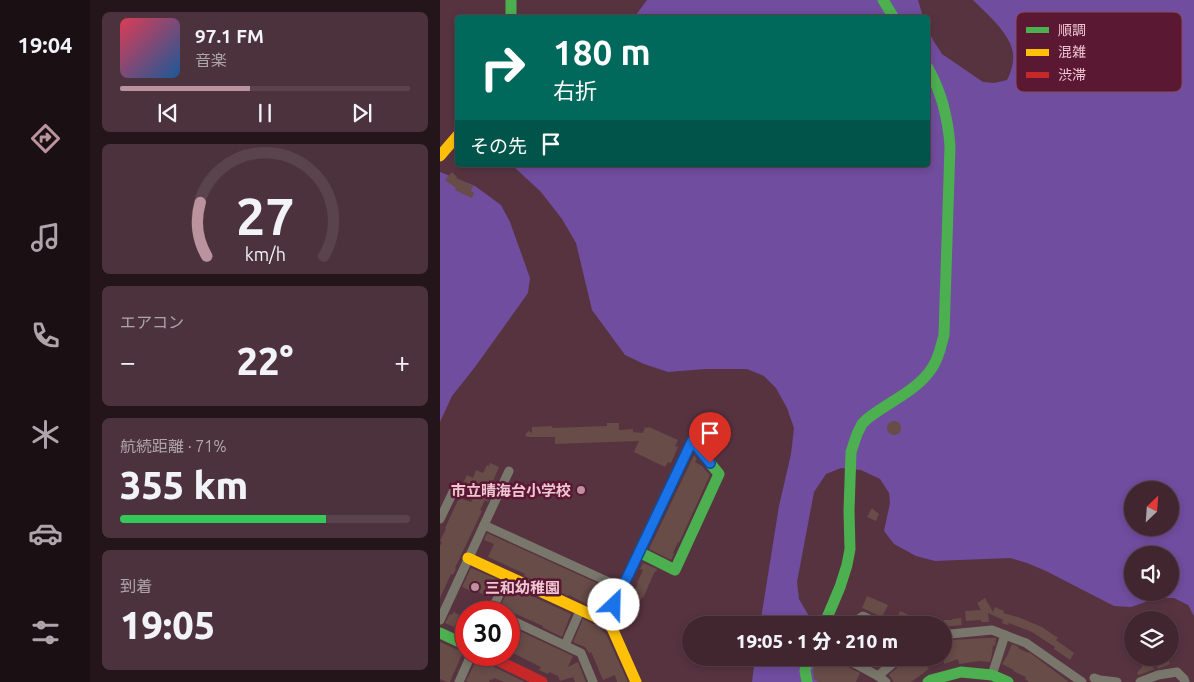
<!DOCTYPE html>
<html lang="ja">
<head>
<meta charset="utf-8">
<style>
	:root { --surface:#412630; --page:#4c323c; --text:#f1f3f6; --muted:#aea5ab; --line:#5a434c; --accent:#ba939f }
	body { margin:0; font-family:Ubuntu,"Noto Sans JP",sans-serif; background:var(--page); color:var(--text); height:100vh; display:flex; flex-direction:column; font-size:19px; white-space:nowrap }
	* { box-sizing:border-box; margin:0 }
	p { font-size:16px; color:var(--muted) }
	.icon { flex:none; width:28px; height:28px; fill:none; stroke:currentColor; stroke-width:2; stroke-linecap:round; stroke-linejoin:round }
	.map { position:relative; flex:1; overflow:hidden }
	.drawer { display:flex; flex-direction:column; gap:12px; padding:12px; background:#24151a; width:350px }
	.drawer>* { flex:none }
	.hud { position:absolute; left:15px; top:15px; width:475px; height:152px; border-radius:5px; box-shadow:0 2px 8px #0003,0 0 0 1px var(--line); background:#00695c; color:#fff; overflow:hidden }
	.needle { width:32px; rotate:25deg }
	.tools { position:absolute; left:684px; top:481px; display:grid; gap:10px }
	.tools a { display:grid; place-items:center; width:55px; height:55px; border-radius:50%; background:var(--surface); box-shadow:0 2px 8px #0003,0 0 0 1px var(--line); font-size:25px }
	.speed { position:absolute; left:15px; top:601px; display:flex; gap:10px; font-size:25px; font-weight:700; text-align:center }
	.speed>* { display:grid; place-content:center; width:65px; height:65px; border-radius:50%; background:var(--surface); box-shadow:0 2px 8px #0003,0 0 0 1px var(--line); line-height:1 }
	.speed .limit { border:8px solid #d22; background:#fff; color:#111 }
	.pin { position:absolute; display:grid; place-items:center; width:42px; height:42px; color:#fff; margin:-51px -21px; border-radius:50% 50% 50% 0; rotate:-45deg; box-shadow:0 0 5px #0007 }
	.pin .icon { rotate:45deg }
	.me { position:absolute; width:55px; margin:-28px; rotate:24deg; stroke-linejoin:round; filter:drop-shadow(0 0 4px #0008) }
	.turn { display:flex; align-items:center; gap:18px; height:105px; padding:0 15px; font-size:22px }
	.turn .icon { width:65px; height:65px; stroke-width:2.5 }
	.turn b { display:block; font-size:35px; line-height:42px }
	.then { display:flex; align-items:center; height:48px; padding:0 15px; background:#0003; gap:10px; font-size:19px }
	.big { font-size:38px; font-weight:800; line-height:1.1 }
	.drawer .card { flex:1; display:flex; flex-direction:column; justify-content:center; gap:8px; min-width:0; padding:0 18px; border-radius:8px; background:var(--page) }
	.drawer .dial { align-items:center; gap:0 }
	.dial svg { height:130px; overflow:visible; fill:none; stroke:var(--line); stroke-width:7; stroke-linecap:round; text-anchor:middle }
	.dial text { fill:var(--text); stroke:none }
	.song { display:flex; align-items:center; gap:15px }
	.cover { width:60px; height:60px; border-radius:8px; background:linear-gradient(135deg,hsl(350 70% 55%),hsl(210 70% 35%)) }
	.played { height:5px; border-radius:2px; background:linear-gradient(90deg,var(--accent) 45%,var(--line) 45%) }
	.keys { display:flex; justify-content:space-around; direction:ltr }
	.heat { display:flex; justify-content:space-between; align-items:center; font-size:28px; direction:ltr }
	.charge { height:8px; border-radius:4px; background:linear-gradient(90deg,#34c759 71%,var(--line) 0) }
	.trip { position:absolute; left:242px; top:616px; width:270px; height:50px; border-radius:25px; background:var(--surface); box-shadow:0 2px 8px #0003,0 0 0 1px var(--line); font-weight:800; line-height:50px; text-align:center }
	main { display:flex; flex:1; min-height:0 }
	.tabs { display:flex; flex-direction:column; width:90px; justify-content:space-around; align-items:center; background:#1a0f13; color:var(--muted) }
	.tabs .icon { width:35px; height:35px }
	.tabs .selected { color:var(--accent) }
	.tabs b { font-size:22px; color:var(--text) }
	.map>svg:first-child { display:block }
	.green { fill:#704d9e; fill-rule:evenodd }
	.building { fill:#674c48 }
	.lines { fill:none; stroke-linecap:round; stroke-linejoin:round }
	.path { stroke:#796e6b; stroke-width:1; stroke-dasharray:1 4; stroke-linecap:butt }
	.street { stroke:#79776b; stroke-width:9 }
	.fast { stroke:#4caf50; stroke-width:11 }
	.slow { stroke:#ffc107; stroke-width:11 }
	.jam { stroke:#c62828; stroke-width:11 }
	.route-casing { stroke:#114b97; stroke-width:12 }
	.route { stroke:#1a73e8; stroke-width:9 }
	.poi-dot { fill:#ba939f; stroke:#5a1833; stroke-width:2 }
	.labels { text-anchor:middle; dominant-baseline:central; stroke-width:5; stroke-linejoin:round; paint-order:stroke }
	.poi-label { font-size:15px; font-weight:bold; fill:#f0c6d2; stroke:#5a1833; text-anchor:end }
	.key { fill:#5a1833; stroke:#874c63; stroke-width:1 }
	.key-label { font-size:14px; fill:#f0c6d2 }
</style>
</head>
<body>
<main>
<nav class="tabs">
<b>19:04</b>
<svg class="icon selected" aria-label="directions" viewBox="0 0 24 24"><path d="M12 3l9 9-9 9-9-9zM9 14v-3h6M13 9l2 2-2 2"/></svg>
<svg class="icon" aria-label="music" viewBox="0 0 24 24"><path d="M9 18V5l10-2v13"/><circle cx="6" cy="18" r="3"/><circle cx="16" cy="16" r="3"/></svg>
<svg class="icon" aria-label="phone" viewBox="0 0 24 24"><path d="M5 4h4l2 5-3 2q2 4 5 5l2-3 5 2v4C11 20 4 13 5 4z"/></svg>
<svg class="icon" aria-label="climate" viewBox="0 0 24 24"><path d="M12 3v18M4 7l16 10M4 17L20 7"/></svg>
<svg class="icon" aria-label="car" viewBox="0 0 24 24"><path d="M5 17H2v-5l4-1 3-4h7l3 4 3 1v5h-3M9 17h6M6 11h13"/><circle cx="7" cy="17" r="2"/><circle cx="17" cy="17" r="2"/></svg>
<svg class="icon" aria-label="filters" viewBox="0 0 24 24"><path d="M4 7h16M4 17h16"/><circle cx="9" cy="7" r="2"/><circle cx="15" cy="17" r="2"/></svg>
</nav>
<section class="drawer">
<div class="card">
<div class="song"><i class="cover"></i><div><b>97.1 FM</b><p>音楽</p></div></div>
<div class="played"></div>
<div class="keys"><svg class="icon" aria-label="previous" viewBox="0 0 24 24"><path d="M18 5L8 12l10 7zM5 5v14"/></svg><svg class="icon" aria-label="pause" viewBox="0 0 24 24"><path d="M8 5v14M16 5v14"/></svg><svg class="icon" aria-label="next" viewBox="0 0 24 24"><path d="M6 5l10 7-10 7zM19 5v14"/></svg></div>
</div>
<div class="card dial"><svg viewBox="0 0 100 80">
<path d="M14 69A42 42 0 1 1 86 69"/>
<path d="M14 69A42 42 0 0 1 10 36" stroke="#ba939f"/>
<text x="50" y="56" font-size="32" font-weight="700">27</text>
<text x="50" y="72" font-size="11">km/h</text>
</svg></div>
<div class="card"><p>エアコン</p>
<div class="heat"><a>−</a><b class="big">22°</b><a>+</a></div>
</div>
<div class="card"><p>航続距離 · 71%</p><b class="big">355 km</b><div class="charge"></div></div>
<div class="card"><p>到着</p><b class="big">19:05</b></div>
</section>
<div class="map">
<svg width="754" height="682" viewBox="0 0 754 682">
	<rect width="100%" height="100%" fill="#573340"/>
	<g class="green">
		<polygon points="207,0 478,0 483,17 195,18 196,15"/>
		<path d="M533,0H754V616L748,605L734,598H717L691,607L674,606L606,571L587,563L570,558L495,561L476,556L454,544L444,531L450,503L449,493L440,479L421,470L401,468L386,474L374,492L357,582L359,599L374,625H320L339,506L351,454L354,428L347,408L336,388L324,376L307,369H266L228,372L204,364L185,355L152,310L136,243L122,219L101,192L72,165H488V29L493,40L502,54L543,82L554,83L567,80C571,72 574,63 573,53C570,33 547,14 533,0ZM692,490H730V528H692ZM692,555H730V592H692Z"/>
		<polygon points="0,172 35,186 61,205 70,222 90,278 88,293 35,367 12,396 0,422"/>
		<polygon points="315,658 381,658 381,678 382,682 312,682"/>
	</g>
	<g class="building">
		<polygon points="12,172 17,177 16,178 33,186 31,191 34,193 32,198 15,190 16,188 5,180"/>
		<circle cx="454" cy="428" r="7"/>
		<polygon points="167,423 179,423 179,430 193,429 193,432 203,433 205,427 208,428 209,427 238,440 235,446 238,447 231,463 228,462 225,467 194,452 199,441 115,444 115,437 89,437 85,436 88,431 92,433 92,427 112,426 112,428 167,426"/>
		<polygon points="254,455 257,459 255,462 262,466 270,475 239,543 238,542 233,553 234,554 231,560 209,549"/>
		<polygon points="50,463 59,467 53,481 57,483 48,502 45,500 40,510 42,511 15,568 16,569 13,575 11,574 0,598 0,546 2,542 0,541 6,529 5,528 19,498 31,502 37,489 23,483 27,475 33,478 36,470 43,473 47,465 49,466"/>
		<polygon points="432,508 439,514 436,521 427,517"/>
		<polygon points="47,533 172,590 168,600 169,601 167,604 168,604 164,613 129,595 128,596 101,582 101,583 84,576 85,574 48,557 54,544 44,540"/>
		<polygon points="203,563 217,569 216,572 215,571 203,598 202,597 200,601 199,601 193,612 184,608 188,600 191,599 198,583 197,583 203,570 200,569"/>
		<polygon points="31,568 59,580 49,597 32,589 31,591 22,587"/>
		<polygon points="70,586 131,614 122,637 102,627 103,626 60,607"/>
		<polygon points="427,596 448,605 442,617 422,608"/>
		<polygon points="545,598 553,612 555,607 564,611 563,613 578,617 602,627 618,638 616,640 634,653 630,660 614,649 615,647 592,632 569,623 568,625 562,623 563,620 548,613 549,622 541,622 541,620 526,621 525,611 541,610 537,603"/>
		<polygon points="460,611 471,616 472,615 477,617 473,625 470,625 464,623 463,625 455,625"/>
		<polygon points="14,612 19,615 18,617 24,620 23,621 26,623 26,632 5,623 10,614 12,615"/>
		<polygon points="521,618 522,625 504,627 504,620 512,620 512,619"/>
		<polygon points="143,619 156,625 166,634 188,682 177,682 175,675 163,680 152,654 151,652 149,653 145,647 133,642"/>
		<polygon points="69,626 133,656 128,667 138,662 146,682 135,682 133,677 120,681 118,676 109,672 108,674 99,670 101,667 69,651 69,645 73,637 69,635"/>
		<polygon points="547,638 556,638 555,646 553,645 552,654 550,662 540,661 519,664 518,659 504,664 504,642 511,640"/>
		<polygon points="0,642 23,652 10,682 7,682 0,679"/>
		<polygon points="572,644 579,647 578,648 588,653 589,652 629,682 589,682 585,679 586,677 573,671 574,670 562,664 566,657 566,658"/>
		<polygon points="376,658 398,658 397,660 398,662 420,673 416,682 379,682 374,679 373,671"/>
		<polygon points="424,658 446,658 443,664 440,666"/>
		<polygon points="468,658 469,661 473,658 482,658 489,669 471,682 454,682 449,675"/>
		<polygon points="724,658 727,658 730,664 718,669 715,661"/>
		<polygon points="37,659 48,664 85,682 64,682 54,678 53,680 51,679 49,682 28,682 26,681"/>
		<polygon points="706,662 715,669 699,675 697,673"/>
	</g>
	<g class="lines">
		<polyline class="path" points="22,494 45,504"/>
		<g class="street">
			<polyline points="0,519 14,490"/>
			<polyline points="44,525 182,588"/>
			<polyline points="51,612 68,576"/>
			<polyline points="69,619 141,653 153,682"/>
			<polyline points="0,620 69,471"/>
			<polyline points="167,622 199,552"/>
			<polyline points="410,625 423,616 442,625"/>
			<polyline points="504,636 510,634 552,630 565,635 586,643 642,682"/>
			<polyline points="125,645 140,611"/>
			<polyline points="405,658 438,676 446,682"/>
			<polyline points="552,675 565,635"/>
			<polyline points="438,676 459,658"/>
			<polyline points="654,678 660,680 677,682"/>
			<polyline points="19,682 31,655"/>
			<polyline points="700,682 718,675 737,672 744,679 745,682"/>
		</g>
		<g class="fast">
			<polyline points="71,0 71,18"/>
			<polyline points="443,0 454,18"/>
			<polygon points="252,441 279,474 235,570 199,552"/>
			<path d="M384,625L400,587L407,565L410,549L409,511L411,452L417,434L422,424L427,419C448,402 477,391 492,368C499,358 501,346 504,335L510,146C508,118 502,93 488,68"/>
			<polyline points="0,633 26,645"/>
			<polyline points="367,682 365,671 368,658"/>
			<polyline points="488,682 491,680 521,672 552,675 568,682"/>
		</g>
		<g class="slow">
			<polyline points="0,156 18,135"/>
			<polyline points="28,558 167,622 172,628 196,682"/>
		</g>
		<polyline class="jam" points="47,655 102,682"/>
	</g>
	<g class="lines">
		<defs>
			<polyline id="route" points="174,605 252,441 270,463"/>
		</defs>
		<use href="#route" class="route-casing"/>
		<use href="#route" class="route"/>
	</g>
	<g class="poi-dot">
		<circle cx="141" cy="490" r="5"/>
		<circle cx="35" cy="587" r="5"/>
	</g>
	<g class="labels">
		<g class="poi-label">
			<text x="131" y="490">市立晴海台小学校</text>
			<text x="45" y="587" text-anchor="start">三和幼稚園</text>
		</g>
	</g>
	<rect x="576" y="12" width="166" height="80" rx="8" class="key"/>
	<rect x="586" y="27" width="23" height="6" fill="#4caf50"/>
	<rect x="586" y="49" width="23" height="7" fill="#ffc107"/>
	<rect x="586" y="72" width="23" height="6" fill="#c62828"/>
	<g class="key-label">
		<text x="618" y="35">順調</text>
		<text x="618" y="57">混雑</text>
		<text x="618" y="80">渋滞</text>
	</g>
</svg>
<div class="tools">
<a><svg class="needle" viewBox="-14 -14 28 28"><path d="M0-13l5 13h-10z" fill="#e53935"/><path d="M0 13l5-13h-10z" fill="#aea5ab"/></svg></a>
<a><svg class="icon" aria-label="sound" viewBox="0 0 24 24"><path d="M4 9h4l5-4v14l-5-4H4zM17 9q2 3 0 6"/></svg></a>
<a><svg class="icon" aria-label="layers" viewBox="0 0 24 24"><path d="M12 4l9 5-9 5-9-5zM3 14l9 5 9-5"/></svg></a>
</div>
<div class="speed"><div class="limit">30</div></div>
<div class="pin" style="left:270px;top:463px;background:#d93025"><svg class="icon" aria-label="arrive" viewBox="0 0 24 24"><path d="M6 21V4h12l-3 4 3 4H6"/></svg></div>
<svg class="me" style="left:174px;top:605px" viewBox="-20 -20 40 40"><circle r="19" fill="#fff"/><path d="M0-13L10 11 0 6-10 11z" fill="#1a73e8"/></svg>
<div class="trip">19:05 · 1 分 · 210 m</div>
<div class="hud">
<div class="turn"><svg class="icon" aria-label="right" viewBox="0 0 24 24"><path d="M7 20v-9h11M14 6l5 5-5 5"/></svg><div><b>180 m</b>右折</div></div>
<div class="then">その先<svg class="icon" aria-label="arrive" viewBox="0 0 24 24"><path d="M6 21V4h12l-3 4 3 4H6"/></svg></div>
</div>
</div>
</main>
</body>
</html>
